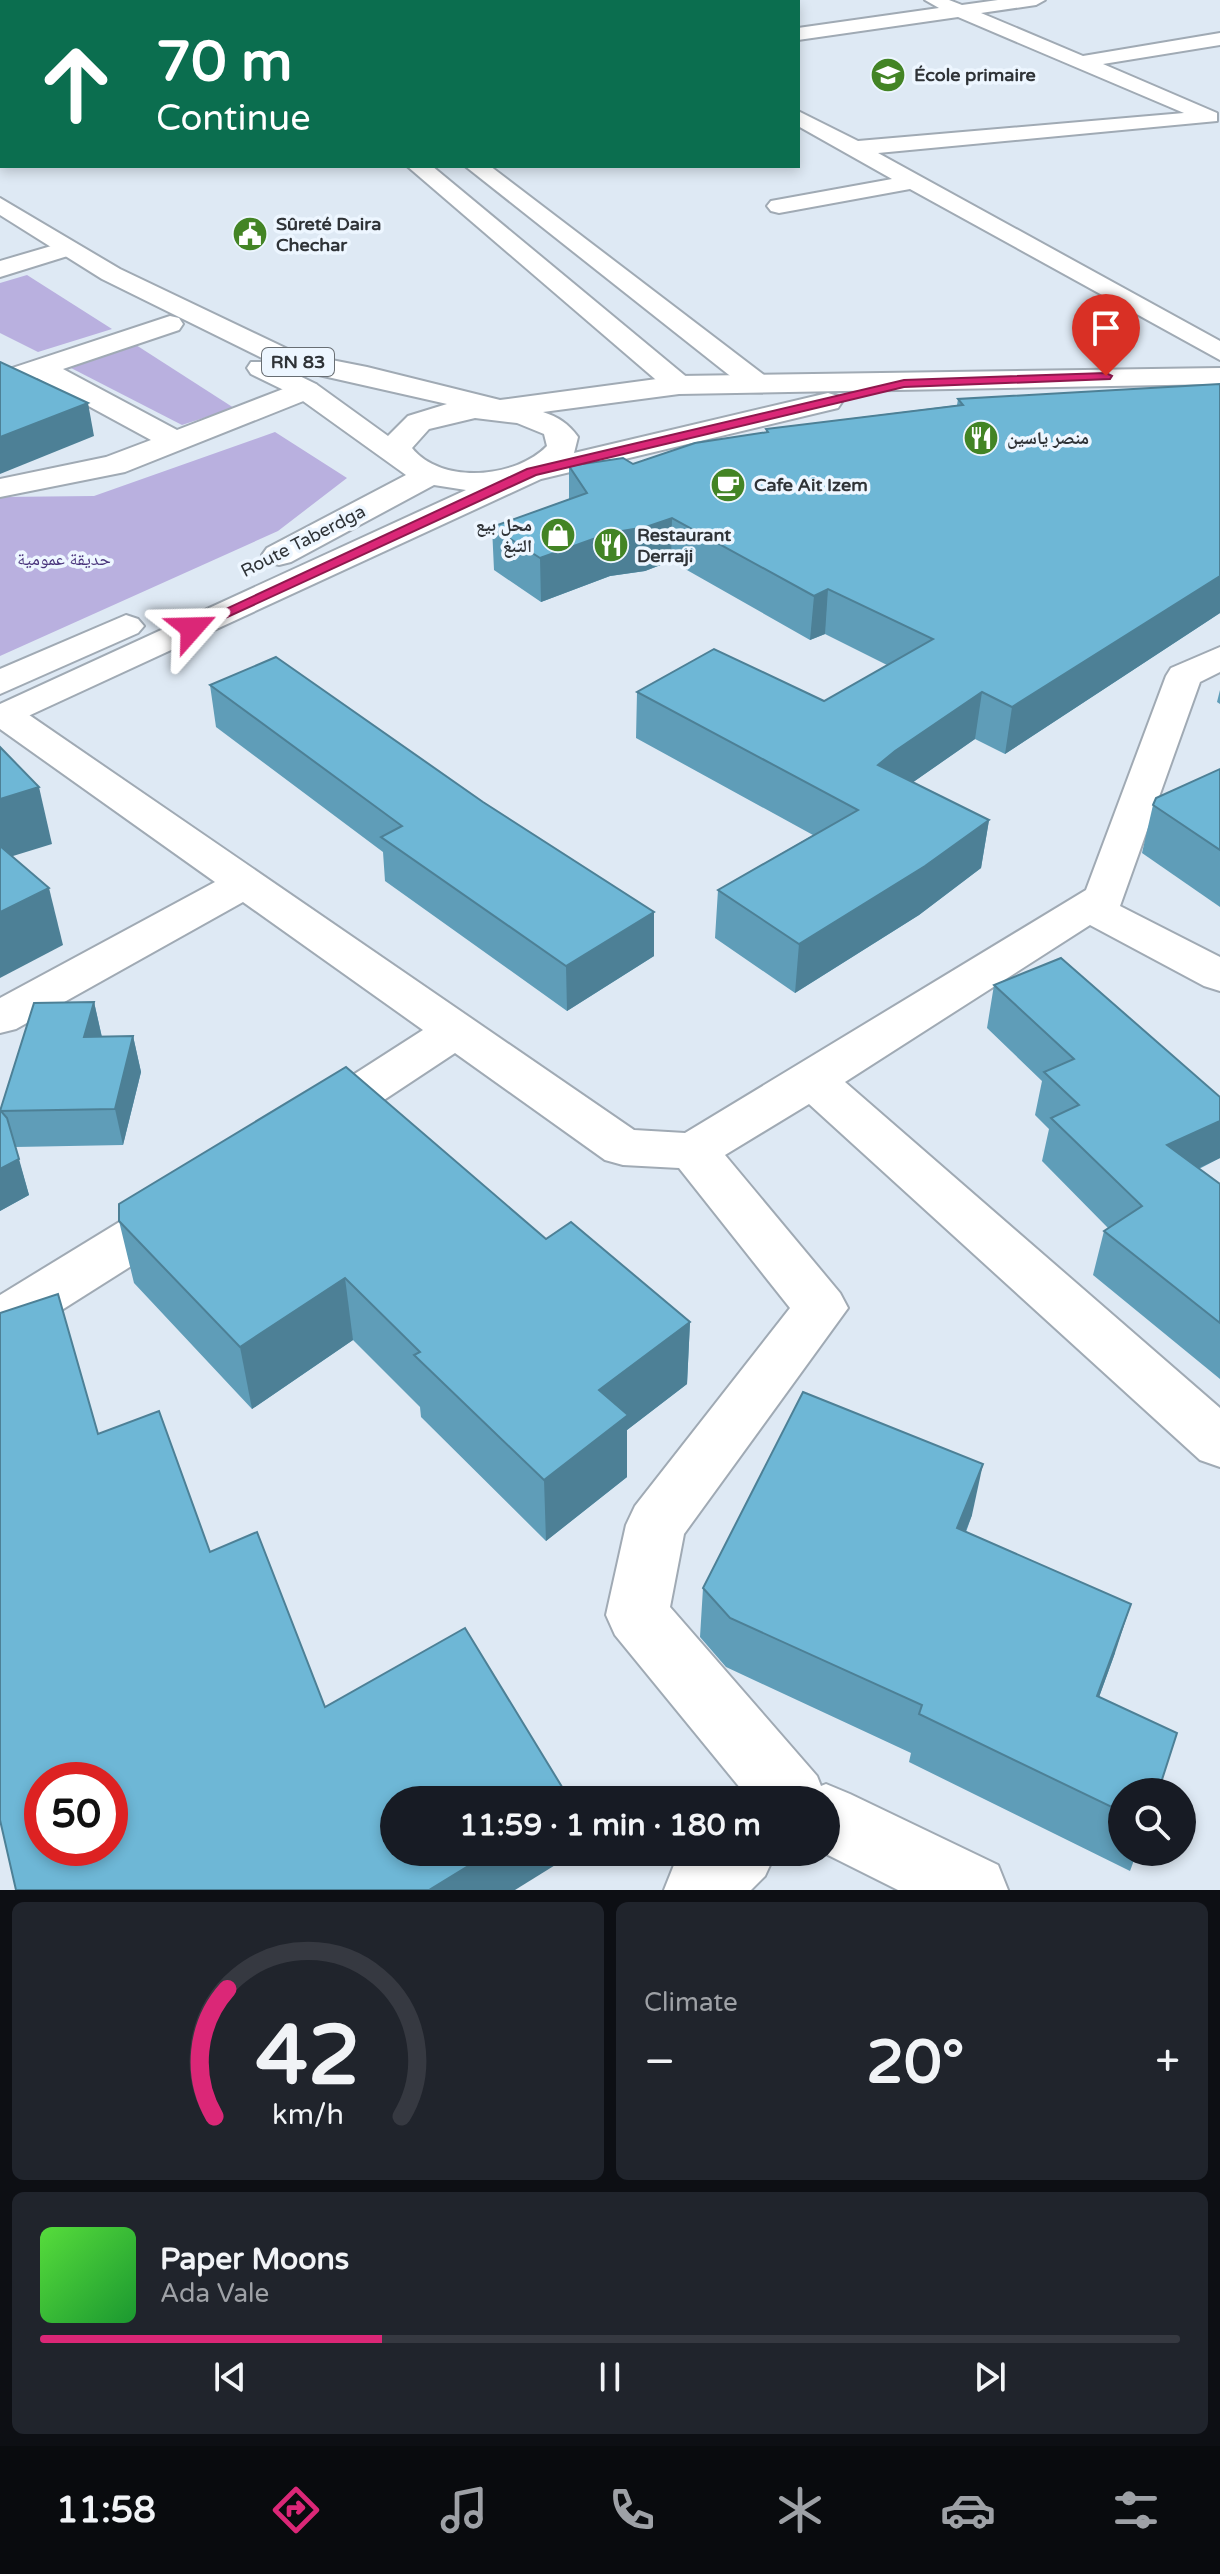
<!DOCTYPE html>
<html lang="en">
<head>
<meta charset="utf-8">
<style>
	:root { --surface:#171b24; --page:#20242c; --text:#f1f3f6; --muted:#9ea1a6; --line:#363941; --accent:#db2777 }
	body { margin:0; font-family:"Varela Round","Noto Naskh Arabic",sans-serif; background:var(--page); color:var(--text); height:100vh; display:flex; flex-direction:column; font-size:30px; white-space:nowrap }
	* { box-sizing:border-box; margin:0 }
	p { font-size:26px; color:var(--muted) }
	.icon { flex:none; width:44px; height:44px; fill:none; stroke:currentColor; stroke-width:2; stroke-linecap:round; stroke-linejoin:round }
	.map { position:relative; height:1890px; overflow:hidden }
	.side { display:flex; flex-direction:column; gap:12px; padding:12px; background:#0d0f14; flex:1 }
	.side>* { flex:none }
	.guide { position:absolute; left:0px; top:0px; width:800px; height:168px; box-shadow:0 4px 12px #0003; background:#0b6e4f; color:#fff; overflow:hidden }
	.fabs { position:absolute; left:1108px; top:1778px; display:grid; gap:16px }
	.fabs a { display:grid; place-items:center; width:88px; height:88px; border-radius:50%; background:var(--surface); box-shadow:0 4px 12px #0003; font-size:40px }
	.speed { position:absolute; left:24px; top:1762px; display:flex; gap:16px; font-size:40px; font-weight:700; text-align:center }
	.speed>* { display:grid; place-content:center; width:104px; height:104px; border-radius:50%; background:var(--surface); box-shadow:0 4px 12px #0003; line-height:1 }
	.speed .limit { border:12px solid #d22; background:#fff; color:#111 }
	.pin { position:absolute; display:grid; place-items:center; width:68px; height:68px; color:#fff; margin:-82px -34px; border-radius:50% 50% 50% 0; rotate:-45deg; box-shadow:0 0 8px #0007 }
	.pin .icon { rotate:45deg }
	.me { position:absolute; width:88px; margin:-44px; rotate:65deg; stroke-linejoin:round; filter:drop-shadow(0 0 6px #0008) }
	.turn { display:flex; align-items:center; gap:28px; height:168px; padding:0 24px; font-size:36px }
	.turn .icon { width:104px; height:104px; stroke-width:2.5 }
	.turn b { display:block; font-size:56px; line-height:68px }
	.big { font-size:60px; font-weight:700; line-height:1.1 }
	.side .tile { flex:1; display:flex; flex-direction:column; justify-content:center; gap:12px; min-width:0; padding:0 28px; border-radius:12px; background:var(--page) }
	.side .dial { align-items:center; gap:0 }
	.dial svg { height:208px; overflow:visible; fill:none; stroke:var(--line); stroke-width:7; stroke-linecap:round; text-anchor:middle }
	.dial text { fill:var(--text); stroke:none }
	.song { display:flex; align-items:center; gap:24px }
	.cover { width:96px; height:96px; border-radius:12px; background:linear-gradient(135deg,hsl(110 70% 55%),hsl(130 70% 35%)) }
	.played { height:8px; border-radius:4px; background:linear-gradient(90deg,var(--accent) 30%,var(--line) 30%) }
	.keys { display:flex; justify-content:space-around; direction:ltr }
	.heat { display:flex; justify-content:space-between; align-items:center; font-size:44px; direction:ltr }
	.side .tiles { flex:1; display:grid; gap:12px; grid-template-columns:1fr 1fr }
	.tile:last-child { grid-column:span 2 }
	.trip { position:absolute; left:380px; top:1786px; width:460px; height:80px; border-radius:40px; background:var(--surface); box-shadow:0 4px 12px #0003; font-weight:700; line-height:80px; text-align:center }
	.menu { display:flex; height:128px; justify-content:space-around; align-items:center; background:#090b0e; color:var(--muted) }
	.menu .icon { width:56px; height:56px }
	.menu .current { color:var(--accent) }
	.menu b { font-size:36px; color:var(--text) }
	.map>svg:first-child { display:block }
	.green { fill:#b9b0df }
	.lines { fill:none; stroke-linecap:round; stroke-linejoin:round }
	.minor-casing { stroke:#a0aab4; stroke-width:4 }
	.major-casing { stroke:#a0aab4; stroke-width:4 }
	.minor { fill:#fff; fill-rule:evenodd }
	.major { fill:#fff; fill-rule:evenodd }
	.wall { fill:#5f9db8 }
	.shaded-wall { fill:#4d8096 }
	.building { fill:#6eb7d6; stroke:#4d8096; stroke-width:2; fill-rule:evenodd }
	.route { fill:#db2777; stroke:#8e194d; stroke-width:2 }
	.labels { text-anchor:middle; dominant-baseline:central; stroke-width:7; stroke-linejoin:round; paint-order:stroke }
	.far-poi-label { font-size:18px; font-weight:bold; fill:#2f3337; stroke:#edf6ff; text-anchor:start }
	.shield { fill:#edf6ff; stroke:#686e73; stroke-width:2 }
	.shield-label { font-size:18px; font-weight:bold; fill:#2f3337 }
	.far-street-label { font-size:18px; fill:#2f3337; stroke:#edf6ff }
	.far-park-label { font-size:18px; fill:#4a357c; stroke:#edf6ff }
</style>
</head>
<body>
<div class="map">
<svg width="1220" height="1890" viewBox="0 0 1220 1890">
	<rect width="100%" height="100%" fill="#dee9f4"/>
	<g class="green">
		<polygon points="27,275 38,282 112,329 38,352 0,333 0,283"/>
		<polygon points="136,345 234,408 182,425 71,368"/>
		<polygon points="275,432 347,478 278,531 0,656 0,497 94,496"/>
	</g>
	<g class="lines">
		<defs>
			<g id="minor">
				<polygon points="564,0 586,0 587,2 566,2"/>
				<polygon points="742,0 763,0 764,2 744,2"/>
				<polygon points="925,0 949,0 962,5 998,0 1045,0 1036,5 981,13 1083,56 1220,33 1220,45 1103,64 1217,113 1217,121 878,153 1220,341 1220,360 910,189 779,213 771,211 767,206 771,201 892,179 798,126 798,111 858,141 1184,113 958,17 798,40 798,28 939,8"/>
				<rect x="0" y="138" width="2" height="14"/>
				<polygon points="407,166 432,166 689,379 693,385 689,391 669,391"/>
				<polygon points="465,166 490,166 768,378 772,384 768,390 748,390"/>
				<polygon points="65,242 74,244 77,249 74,254 0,277 0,261"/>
				<polygon points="170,316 179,318 183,324 179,330 63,369 177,430 296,384 316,384 320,390 316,396 125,472 0,497 0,479 106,457 151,440 37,378 0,389 0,372"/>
				<polygon points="1220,647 1220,672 1200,682 1120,906 1220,957 1220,991 1204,986 1090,925 845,1082 1220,1408 1220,1467 1200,1460 809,1104 725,1155 840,1293 848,1308 684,1534 670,1607 817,1776 821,1786 826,1784 850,1794 998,1865 1008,1890 898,1890 822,1852 826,1852 826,1800 750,1800 615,1635 606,1615 626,1525 635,1506 790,1308 679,1168 623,1165 605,1160 455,1053 337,1131 320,1136 303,1131 296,1119 303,1107 423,1030 243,902 16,1029 0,1033 0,998 215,882 0,729 0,706 19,708 634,1130 685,1133 1086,890 1166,676 1171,668"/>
				<polygon points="175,1194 193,1199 201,1213 193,1227 19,1337 0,1344 0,1295 157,1199"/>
				<polygon points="689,1852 776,1852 765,1876 751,1890 664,1890 674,1865"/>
			</g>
			<g id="major">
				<path d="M0,198L120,269L296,353L367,367L500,400L679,376L1220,368V384L679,394L543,412C558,417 568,423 578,437L574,453L828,393L838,396L842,402L838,408L541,479L0,729V704L466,490L434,485L291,562L279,565L267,562L262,555L267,548L406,475L296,396L251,374L247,368L251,362H270L102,279L0,215ZM279,366L447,404L408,416L388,436L316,384ZM475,418L517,423L544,434L547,446C516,478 442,485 412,448L429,429Z"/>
				<polygon points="126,615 138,619 144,626 138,633 0,694 0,669"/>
			</g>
		</defs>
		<use href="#minor" class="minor-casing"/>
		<use href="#major" class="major-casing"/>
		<use href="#minor" class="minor"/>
		<use href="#major" class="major"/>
	</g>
	<g class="wall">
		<polygon points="1220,384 1220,613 1005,754 975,739 913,782 989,820 981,868 919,915 795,993 715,938 718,890 813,835 636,738 637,692 824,701 887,665 825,634 810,640 671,561 645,571 610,576 541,602 494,570 492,527 569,499 569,466 633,464 766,433 766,429 957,405 958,399"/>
		<polygon points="210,685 654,956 567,1011 385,881 383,852 216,727"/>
		<polygon points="1220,690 1220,704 1217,702"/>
		<polygon points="1220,769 1220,907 1142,853 1153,805"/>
		<polygon points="994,985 1220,1097 1220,1158 1199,1169 1220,1184 1220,1379 1093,1275 1104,1231 1108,1228 1042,1161 1049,1129 1035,1115 1042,1081 987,1028"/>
		<polygon points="94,1002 102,1037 133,1036 141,1072 123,1145 15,1147 29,1195 0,1211 0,1110"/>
		<polygon points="119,1221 546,1239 690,1322 687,1384 627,1430 627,1477 546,1541 421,1417 420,1407 353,1340 252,1409 134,1283"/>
		<polygon points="972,1515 966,1532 1115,1653 1099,1697 1122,1792 1122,1852 1137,1852 1130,1871 909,1762 911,1753 726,1667 700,1637 703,1588"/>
	</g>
	<g class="shaded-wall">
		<polygon points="88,403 94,436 0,474 0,437"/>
		<polygon points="672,518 671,561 645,571 610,576 541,602 540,558 610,533"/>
		<polygon points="1220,576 1220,613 1005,754 1012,707"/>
		<polygon points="828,589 825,634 810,640 814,596"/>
		<polygon points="982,692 975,739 889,799 878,765 895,751"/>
		<polygon points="39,787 52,844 0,860 0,799"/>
		<polygon points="989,820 981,868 919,915 795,993 799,944"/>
		<polygon points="49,888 63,945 0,978 0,912"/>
		<polygon points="654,912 654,956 567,1011 566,966"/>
		<polygon points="94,1002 102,1038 84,1037"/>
		<polygon points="133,1036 141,1072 123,1145 115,1109"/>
		<polygon points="1220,1121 1220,1158 1155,1189 1167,1145"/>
		<polygon points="19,1159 29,1195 0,1211 0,1169"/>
		<polygon points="345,1278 353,1340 252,1409 240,1347"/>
		<polygon points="690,1322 687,1384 627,1430 627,1477 546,1541 544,1480 599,1390"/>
		<polygon points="983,1464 972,1515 947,1578 957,1528"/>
		<polygon points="1131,1604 1115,1653 1082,1744 1097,1696"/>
		<polygon points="491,1852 573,1852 573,1854 515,1890 429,1890"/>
	</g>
	<g class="building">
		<polygon points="0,362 88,403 0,437"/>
		<polygon points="1220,384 1220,576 1012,707 982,692 895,751 878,765 989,820 925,866 799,944 718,890 858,810 637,692 714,649 824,701 933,639 828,589 814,596 672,518 646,527 610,533 540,558 492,527 587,493 569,466 623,458 633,464 695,443 768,432 766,429 963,405 958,399"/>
		<polygon points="276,657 483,802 654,912 566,966 381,837 402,826 210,685"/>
		<polygon points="0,747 39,787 0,799"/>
		<polygon points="1220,769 1220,850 1153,805 1156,798"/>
		<polygon points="0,846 49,888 0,912"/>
		<polygon points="1061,958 1220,1097 1220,1121 1167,1145 1220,1184 1220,1323 1104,1231 1142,1206 1051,1118 1079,1105 1044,1072 1074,1059 994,985"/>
		<polygon points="94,1002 84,1037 133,1036 115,1109 0,1111 34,1003"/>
		<polygon points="346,1067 546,1239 571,1222 690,1322 599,1390 628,1415 544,1480 414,1355 420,1352 345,1278 240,1347 119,1221 119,1204"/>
		<polygon points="0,1110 7,1118 19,1159 0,1169"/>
		<path d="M58,1294L98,1434L159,1411L210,1552L257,1532L325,1707L465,1628L570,1800H394V1852H491L429,1890H16L0,1820V1313ZM42,1780H110V1848H42Z"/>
		<polygon points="803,1392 983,1464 957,1528 1131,1604 1097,1696 1177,1733 1158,1792 1122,1792 1122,1812 919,1714 922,1705 730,1618 703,1588"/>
	</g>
	<polygon class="route" points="1106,373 1112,376 1110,379 904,387 536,475 197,631 185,628 527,469 904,380"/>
	<defs>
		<symbol id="school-disc" viewBox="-11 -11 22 22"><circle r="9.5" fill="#438425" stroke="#edf6ff"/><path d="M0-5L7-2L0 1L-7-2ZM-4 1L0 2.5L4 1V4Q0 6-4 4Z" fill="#fff"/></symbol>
		<symbol id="civic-disc" viewBox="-11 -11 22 22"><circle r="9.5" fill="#438425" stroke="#edf6ff"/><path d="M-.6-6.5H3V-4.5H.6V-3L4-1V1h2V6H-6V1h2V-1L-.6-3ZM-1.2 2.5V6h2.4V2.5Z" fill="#fff"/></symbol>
		<symbol id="restaurant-disc" viewBox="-11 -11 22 22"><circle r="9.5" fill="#438425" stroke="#edf6ff"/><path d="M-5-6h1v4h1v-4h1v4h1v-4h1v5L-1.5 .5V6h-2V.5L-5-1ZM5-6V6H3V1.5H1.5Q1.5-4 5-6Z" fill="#fff"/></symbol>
		<symbol id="cafe-disc" viewBox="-11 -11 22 22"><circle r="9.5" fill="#438425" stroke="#edf6ff"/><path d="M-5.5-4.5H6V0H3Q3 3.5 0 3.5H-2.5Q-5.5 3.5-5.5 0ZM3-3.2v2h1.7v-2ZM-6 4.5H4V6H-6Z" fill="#fff"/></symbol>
		<symbol id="shop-disc" viewBox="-11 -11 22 22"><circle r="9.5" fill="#438425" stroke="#edf6ff"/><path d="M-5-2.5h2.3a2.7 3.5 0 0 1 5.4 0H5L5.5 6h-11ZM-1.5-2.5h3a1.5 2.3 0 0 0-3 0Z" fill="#fff"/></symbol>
	</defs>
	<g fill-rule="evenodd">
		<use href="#school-disc" x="868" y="55" width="40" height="40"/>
		<use href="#civic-disc" x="230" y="214" width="40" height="40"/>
		<use href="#restaurant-disc" x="961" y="418" width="40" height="40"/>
		<use href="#cafe-disc" x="708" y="465" width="40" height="40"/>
		<use href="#shop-disc" x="538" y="515" width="40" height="40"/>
		<use href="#restaurant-disc" x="591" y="525" width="40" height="40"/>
	</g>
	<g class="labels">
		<g class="far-poi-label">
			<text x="914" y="75">École primaire</text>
			<text x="276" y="224">Sûreté Daira<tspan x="276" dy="21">Chechar</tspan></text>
			<text x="1007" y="438">منصر ياسين</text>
			<text x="754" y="485">Cafe Ait Izem</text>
			<text x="532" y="525" text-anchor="end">محل بيع<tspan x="532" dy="21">التبغ</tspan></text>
			<text x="637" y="535">Restaurant<tspan x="637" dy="21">Derraji</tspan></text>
		</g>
		<rect class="shield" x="262" y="348" width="72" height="28" rx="6"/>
		<g class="shield-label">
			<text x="298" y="362">RN 83</text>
		</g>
		<g class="far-street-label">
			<text transform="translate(303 541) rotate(-27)">Route Taberdga</text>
		</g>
		<g class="far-park-label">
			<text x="64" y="559">حديقة عمومية</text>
		</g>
	</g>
</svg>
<div class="fabs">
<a><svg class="icon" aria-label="search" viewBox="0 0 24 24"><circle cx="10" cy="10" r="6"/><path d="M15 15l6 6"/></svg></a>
</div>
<div class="speed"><div class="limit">50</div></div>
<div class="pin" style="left:1106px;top:376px;background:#d93025"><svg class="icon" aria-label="arrive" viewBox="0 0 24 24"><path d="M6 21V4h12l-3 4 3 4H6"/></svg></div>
<svg class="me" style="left:192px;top:628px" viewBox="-20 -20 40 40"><path d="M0-17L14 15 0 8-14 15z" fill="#db2777" stroke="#fff" stroke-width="4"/></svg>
<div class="trip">11:59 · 1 min · 180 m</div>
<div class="guide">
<div class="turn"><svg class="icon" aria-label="ahead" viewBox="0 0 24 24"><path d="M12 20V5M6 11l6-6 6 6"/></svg><div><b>70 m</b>Continue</div></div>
</div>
</div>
<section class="side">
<div class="tiles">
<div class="tile dial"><svg viewBox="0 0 100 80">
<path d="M14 69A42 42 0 1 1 86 69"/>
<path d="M14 69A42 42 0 0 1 19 20" stroke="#db2777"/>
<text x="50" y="56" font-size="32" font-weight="700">42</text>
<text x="50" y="72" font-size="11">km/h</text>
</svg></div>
<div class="tile"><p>Climate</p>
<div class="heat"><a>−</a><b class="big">20°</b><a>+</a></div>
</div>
<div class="tile">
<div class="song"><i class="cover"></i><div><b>Paper Moons</b><p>Ada Vale</p></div></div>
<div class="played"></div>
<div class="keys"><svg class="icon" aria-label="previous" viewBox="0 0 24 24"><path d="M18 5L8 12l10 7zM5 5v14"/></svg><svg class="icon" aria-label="pause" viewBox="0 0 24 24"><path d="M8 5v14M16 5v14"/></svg><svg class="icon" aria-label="next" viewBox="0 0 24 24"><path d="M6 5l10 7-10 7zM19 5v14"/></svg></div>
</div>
</div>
</section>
<nav class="menu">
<b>11:58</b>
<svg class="icon current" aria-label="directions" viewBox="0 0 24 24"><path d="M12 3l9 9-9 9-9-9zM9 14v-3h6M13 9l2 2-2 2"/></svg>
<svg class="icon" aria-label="music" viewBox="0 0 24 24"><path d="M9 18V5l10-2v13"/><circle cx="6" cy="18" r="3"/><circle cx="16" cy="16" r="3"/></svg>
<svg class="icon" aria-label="phone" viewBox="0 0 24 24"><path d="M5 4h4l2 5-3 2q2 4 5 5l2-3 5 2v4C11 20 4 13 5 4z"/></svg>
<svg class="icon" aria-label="climate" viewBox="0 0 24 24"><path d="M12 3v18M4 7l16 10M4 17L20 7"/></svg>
<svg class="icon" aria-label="car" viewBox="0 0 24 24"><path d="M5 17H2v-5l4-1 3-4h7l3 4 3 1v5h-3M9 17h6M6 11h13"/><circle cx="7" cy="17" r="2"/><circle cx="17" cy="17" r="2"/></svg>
<svg class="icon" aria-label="filters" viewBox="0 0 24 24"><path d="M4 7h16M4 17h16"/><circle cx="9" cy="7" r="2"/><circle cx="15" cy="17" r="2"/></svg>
</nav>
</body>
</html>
